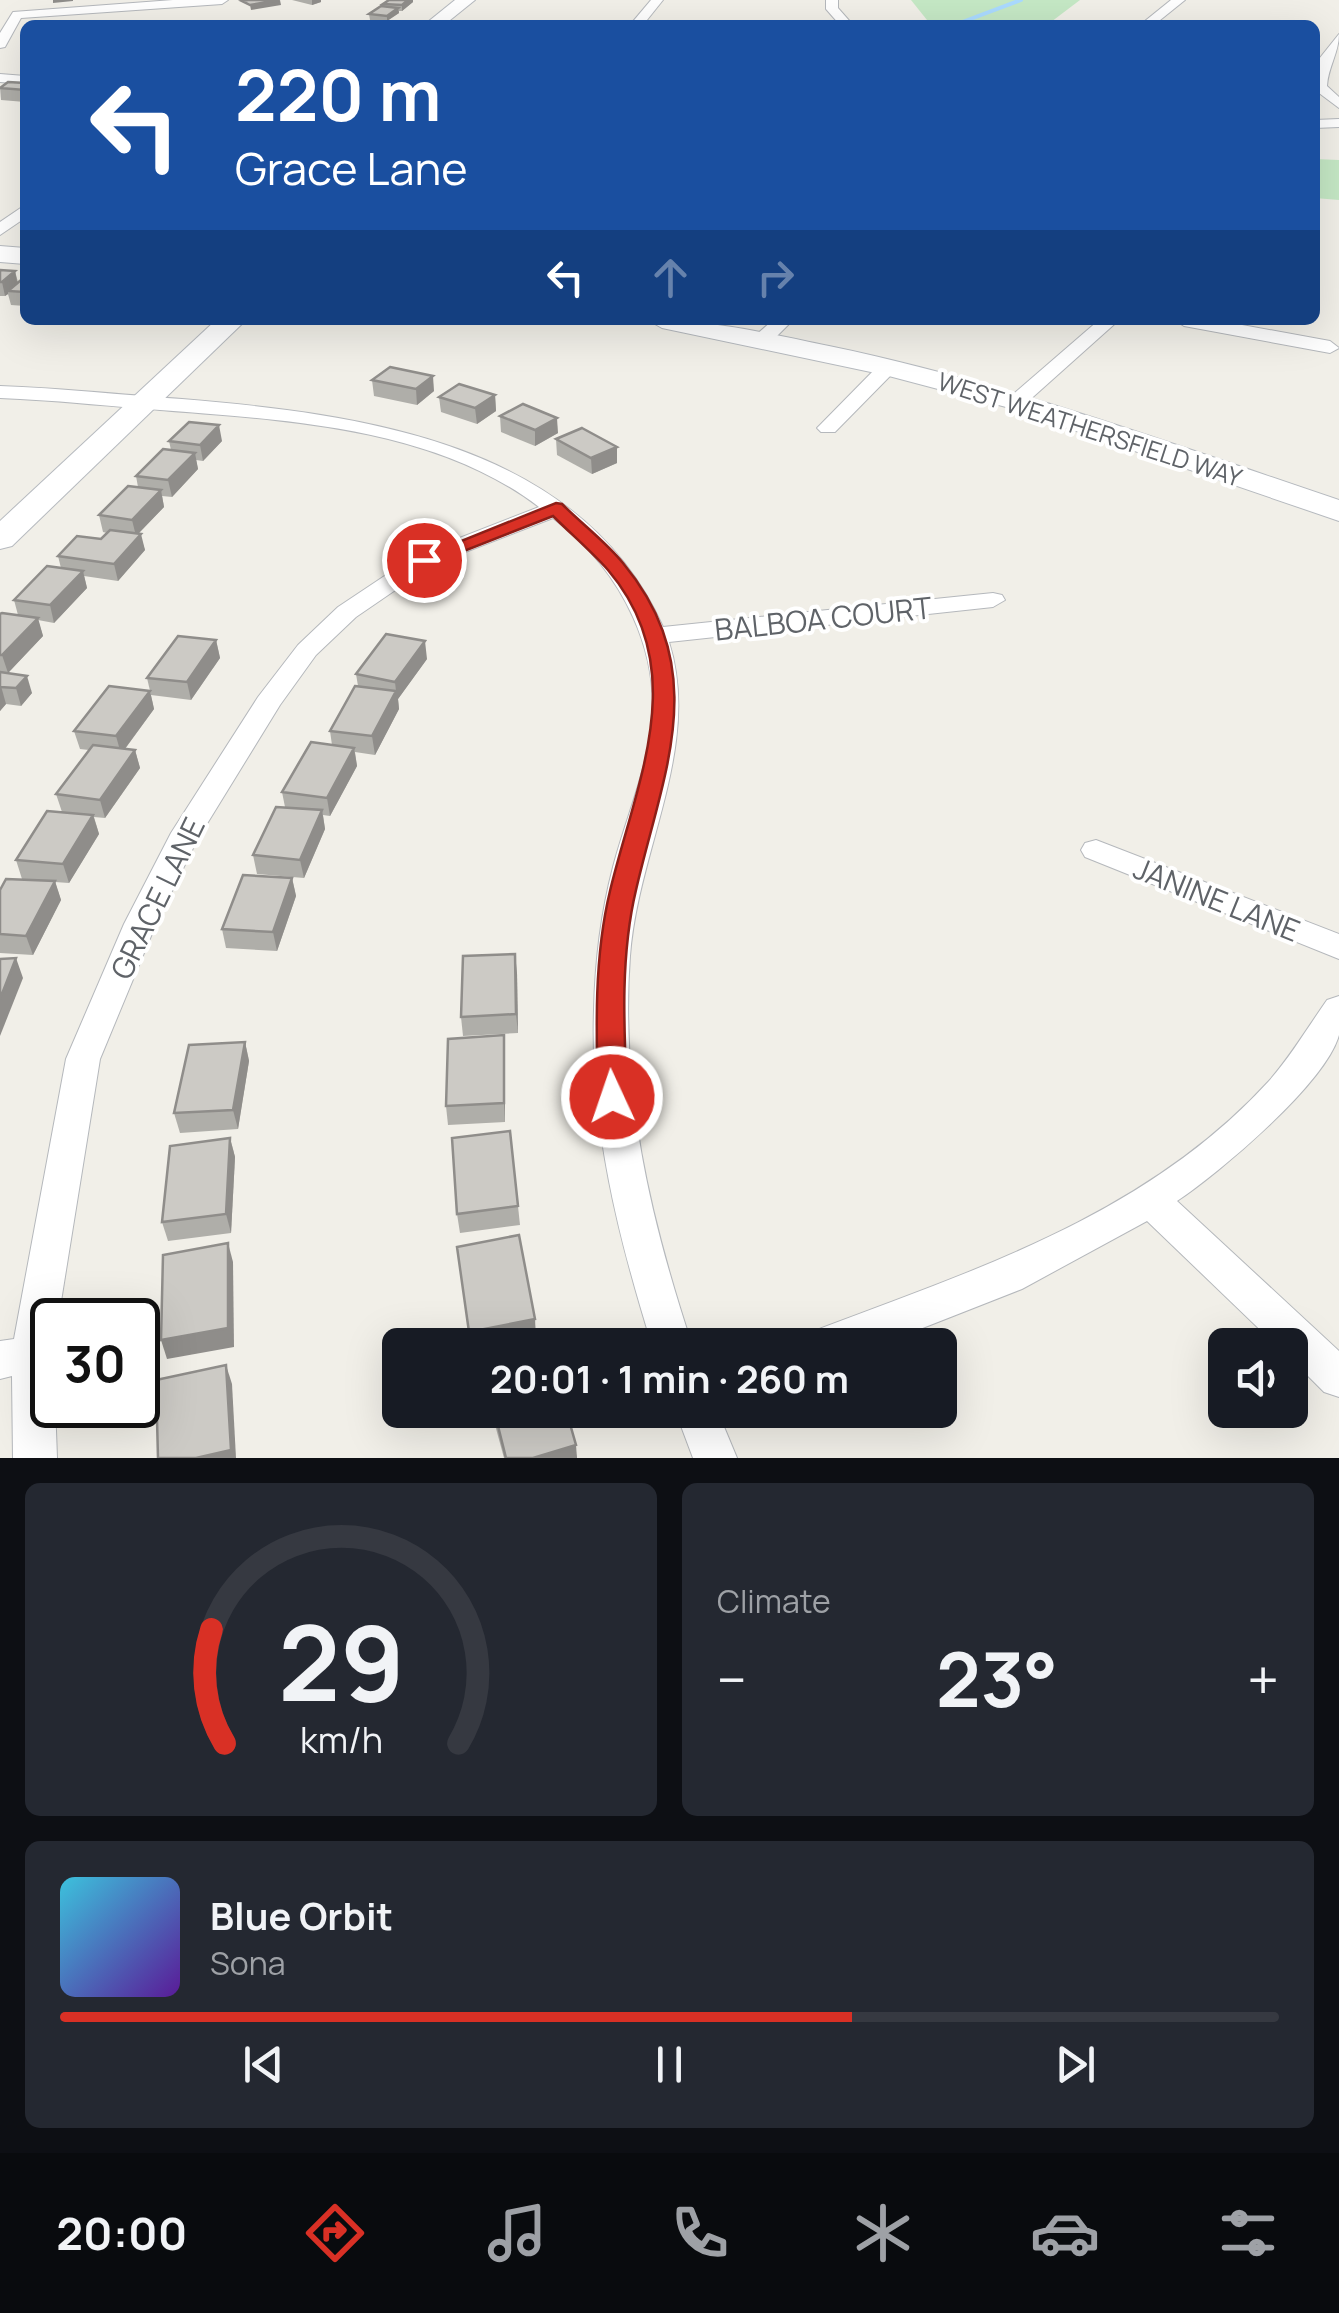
<!DOCTYPE html>
<html lang="en">
<head>
<meta charset="utf-8">
<style>
	:root { --surface:#171b24; --page:#242831; --text:#f1f3f6; --muted:#9ea1a6; --line:#363941; --accent:#d93025 }
	body { margin:0; font-family:Manrope,sans-serif; background:var(--page); color:var(--text); height:100vh; display:flex; flex-direction:column; font-size:38px; white-space:nowrap }
	* { box-sizing:border-box; margin:0 }
	p { font-size:32px; color:var(--muted) }
	.icon { flex:none; width:55px; height:55px; fill:none; stroke:currentColor; stroke-width:2; stroke-linecap:round; stroke-linejoin:round }
	.map { position:relative; height:1458px; overflow:hidden }
	.drawer { display:flex; flex-direction:column; gap:25px; padding:25px; background:#0d0f14; flex:1 }
	.drawer>* { flex:none }
	.top-card { position:absolute; left:20px; top:20px; width:1300px; height:305px; border-radius:15px; box-shadow:0 10px 40px #0002; background:#1a4fa0; color:#fff; overflow:hidden }
	.controls { position:absolute; left:1208px; top:1328px; display:grid; gap:20px }
	.controls a { display:grid; place-items:center; width:100px; height:100px; border-radius:15px; background:var(--surface); box-shadow:0 10px 40px #0002; font-size:50px }
	.speed { position:absolute; left:30px; top:1298px; display:flex; gap:20px; font-size:50px; font-weight:700; text-align:center }
	.speed>* { display:grid; place-content:center; width:130px; height:130px; border-radius:50%; background:var(--surface); box-shadow:0 10px 40px #0002; line-height:1 }
	.speed .limit { border:5px solid #111; border-radius:15px; background:#fff; color:#111 }
	.pin { position:absolute; display:grid; place-items:center; width:85px; height:85px; color:#fff; margin:-42px; border:5px solid #fff; border-radius:50%; box-shadow:0 2px 10px #0007 }
	.me { position:absolute; width:110px; margin:-55px; rotate:357deg; stroke-linejoin:round; filter:drop-shadow(0 0 8px #0008) }
	.turn { display:flex; align-items:center; gap:35px; height:210px; padding:0 50px; font-size:45px }
	.turn .icon { width:130px; height:130px; stroke-width:2.5 }
	.turn b { display:block; font-size:70px; line-height:85px }
	.lanes { display:flex; align-items:center; height:95px; padding:0 50px; background:#0003; justify-content:center; gap:50px; direction:ltr }
	.lanes .off { opacity:.35 }
	.big { font-size:75px; font-weight:700; line-height:1.1 }
	.drawer .card { flex:1; display:flex; flex-direction:column; justify-content:center; gap:15px; min-width:0; padding:0 35px; border-radius:15px; background:var(--page) }
	.drawer .dial { align-items:center; gap:0 }
	.dial svg { height:260px; overflow:visible; fill:none; stroke:var(--line); stroke-width:7; stroke-linecap:round; text-anchor:middle }
	.dial text { fill:var(--text); stroke:none }
	.song { display:flex; align-items:center; gap:30px }
	.cover { width:120px; height:120px; border-radius:15px; background:linear-gradient(135deg,hsl(190 70% 55%),hsl(270 70% 35%)) }
	.played { height:10px; border-radius:5px; background:linear-gradient(90deg,var(--accent) 65%,var(--line) 65%) }
	.keys { display:flex; justify-content:space-around; direction:ltr }
	.heat { display:flex; justify-content:space-between; align-items:center; font-size:55px; direction:ltr }
	.drawer .tiles { flex:1; display:grid; gap:25px; grid-template-columns:1fr 1fr }
	.card:last-child { grid-column:span 2 }
	.trip { position:absolute; left:382px; top:1328px; width:575px; height:100px; border-radius:15px; background:var(--surface); box-shadow:0 10px 40px #0002; font-weight:700; line-height:100px; text-align:center }
	.dock { display:flex; height:160px; justify-content:space-around; align-items:center; background:#090b0e; color:var(--muted) }
	.dock .icon { width:70px; height:70px }
	.dock .active { color:var(--accent) }
	.dock b { font-size:45px; color:var(--text) }
	.map>svg:first-child { display:block }
	.green { fill:#c5e8c5 }
	.lines { fill:none; stroke-linecap:round; stroke-linejoin:round }
	.stream { stroke:#aadaff; stroke-width:4 }
	.street-casing { stroke:#b5b8bc; stroke-width:2 }
	.secondary-casing { stroke:#b6babf; stroke-width:2 }
	.street { fill:#fff; fill-rule:evenodd }
	.secondary { fill:#fff; fill-rule:evenodd }
	.wall { fill:#afaea9 }
	.shaded-wall { fill:#8f8d8a }
	.building { fill:#cccac5; stroke:#8f8d8a; stroke-width:2.5 }
	.route { fill:#d93025; stroke:#8d1f18; stroke-width:2.5 }
	.labels { text-anchor:middle; dominant-baseline:central; stroke-width:8; stroke-linejoin:round; paint-order:stroke }
	.far-street-label { font-size:25px; fill:#5f6368; stroke:#fff }
	.street-label { font-size:30px; fill:#5f6368; stroke:#fff }
</style>
</head>
<body>
<div class="map">
<svg width="1339" height="1458" viewBox="0 0 1339 1458">
	<rect width="100%" height="100%" fill="#f1efe8"/>
	<g class="green">
		<polygon points="911,0 1080,0 1047,25 931,25"/>
		<polygon points="1315,159 1339,160 1339,200 1315,198"/>
	</g>
	<g class="lines">
		<polyline class="stream" points="957,24 1021,0"/>
		<defs>
			<g id="street">
				<polygon points="173,0 228,0 222,4 21,18 5,47 0,48 0,33 13,12"/>
				<polygon points="651,0 663,0 643,25 630,25"/>
				<polygon points="826,0 838,0 838,8 853,25 840,25 826,9"/>
				<polygon points="1171,0 1185,0 1154,25 1140,25"/>
				<path d="M1339,34C1339,53 1328,67 1327,86L1339,97V108L1315,90V64Z"/>
				<polygon points="0,74 25,76 25,84 0,82"/>
				<polygon points="1339,119 1339,127 1315,128 1315,120"/>
				<polygon points="25,205 25,218 0,235 0,222"/>
				<polygon points="773,320 793,320 770,343 756,343 756,335"/>
				<polygon points="1099,320 1119,320 1024,405 1010,405 1007,401 1010,397"/>
				<polygon points="1175,320 1215,320 1330,341 1339,348 1330,353 1184,326"/>
				<polygon points="888,361 898,367 895,371 835,432 821,432 817,428 821,424 881,363"/>
				<path d="M0,386C61,388 121,395 182,399C361,414 580,442 663,627L993,593L1002,595L1005,600L993,607L669,642C702,746 638,849 630,956C620,1091 650,1218 692,1345H652C618,1236 590,1125 594,1010C595,962 601,913 613,867C624,825 641,785 649,743C666,656 622,570 553,518L432,565L356,617L316,655L280,705L197,840L156,924L100,1059L58,1320H52L57,1458H13L12,1376L0,1379V1341L14,1339L66,1059L124,924L171,833L258,697L298,645L338,607L416,555L539,507C434,427 287,420 160,410C107,406 53,400 0,398Z"/>
				<polygon points="1096,840 1339,934 1339,959 1085,857 1081,850 1085,843"/>
				<path d="M1339,996C1339,1008 1339,1024 1339,1035C1326,1083 1218,1174 1177,1201L1339,1351V1397L1324,1392L1290,1358V1345H1276L1147,1221L1022,1289L887,1342L805,1345L811,1332C975,1270 1147,1215 1269,1081C1291,1056 1308,1027 1327,1000Z"/>
				<polygon points="675,1410 717,1410 737,1458 693,1458"/>
			</g>
			<g id="secondary">
				<polygon points="455,0 475,0 444,25 424,25"/>
				<polygon points="0,246 25,248 25,264 0,262"/>
				<polygon points="216,320 246,320 12,546 0,549 0,521"/>
				<path d="M648,320C712,320 766,333 829,346C1003,382 1170,443 1339,500V521L1006,407L885,375L662,328Z"/>
			</g>
		</defs>
		<use href="#street" class="street-casing"/>
		<use href="#secondary" class="secondary-casing"/>
		<use href="#street" class="street"/>
		<use href="#secondary" class="secondary"/>
	</g>
	<g class="wall">
		<polygon points="292,0 321,0 321,2 312,5"/>
		<polygon points="389,0 413,0 413,2 402,11 399,11 399,13 387,21 370,20 369,14 384,7 383,4"/>
		<polygon points="25,83 25,102 1,100 0,87"/>
		<polygon points="0,270 15,271 18,282 25,280 25,306 11,305 8,294 5,296 0,296"/>
		<polygon points="372,380 434,391 417,405 374,396"/>
		<polygon points="495,395 496,411 477,424 441,412 439,397"/>
		<polygon points="500,416 558,433 535,446 501,432"/>
		<polygon points="556,439 617,447 617,463 592,474 557,455"/>
		<polygon points="169,441 222,441 203,461 196,460 198,469 172,497 162,496 164,507 139,533 145,550 118,581 84,576 87,588 54,623 38,620 43,636 8,673 32,693 21,706 6,704 0,711 0,614 18,615 14,600 61,568 58,556 101,539 107,533 103,532 99,515 138,487 136,476 171,450"/>
		<polygon points="216,640 220,658 191,700 151,695 147,678"/>
		<polygon points="427,659 398,699 399,709 375,755 355,752 357,766 330,816 323,815 325,829 304,878 257,874 253,855 285,807 282,792 332,745 330,731 358,686 356,674"/>
		<polygon points="150,691 154,709 125,749 135,750 140,768 105,818 94,817 99,834 69,883 55,882 61,900 33,955 0,953 0,890 22,879 16,860 62,812 56,794 89,750 80,749 74,731"/>
		<polygon points="292,878 296,896 277,951 226,948 222,929"/>
		<polygon points="517,973 518,1033 463,1036 461,1017"/>
		<polygon points="245,1042 249,1061 238,1129 180,1133 174,1113"/>
		<polygon points="505,1054 505,1122 448,1125 446,1106"/>
		<polygon points="510,1131 520,1225 460,1233 457,1214"/>
		<polygon points="230,1138 235,1157 231,1233 168,1241 162,1222"/>
		<polygon points="491,1410 566,1410 577,1458 504,1458"/>
	</g>
	<g class="shaded-wall">
		<polygon points="53,0 73,0 73,1 53,3"/>
		<polygon points="280,0 281,5 251,10 250,5"/>
		<polygon points="312,0 321,0 321,2 312,5"/>
		<polygon points="408,0 413,0 413,2 402,11 402,5"/>
		<polygon points="398,8 399,13 387,21 387,16"/>
		<polygon points="15,271 18,286 8,291 8,294 5,296 2,282"/>
		<polygon points="433,376 434,391 417,405 416,389"/>
		<polygon points="495,395 496,411 477,424 475,408"/>
		<polygon points="557,418 558,433 535,446 535,430"/>
		<polygon points="219,425 222,441 203,461 200,445"/>
		<polygon points="617,447 617,463 592,474 591,458"/>
		<polygon points="195,453 198,469 172,497 168,480"/>
		<polygon points="161,490 164,507 136,536 132,520"/>
		<polygon points="141,534 145,550 118,581 114,564"/>
		<polygon points="83,571 87,588 54,623 50,605"/>
		<polygon points="38,618 43,636 8,673 2,655"/>
		<polygon points="216,640 220,658 191,700 187,682"/>
		<polygon points="425,641 427,659 398,699 399,709 375,755 372,736 396,691 395,682"/>
		<polygon points="27,676 32,693 21,706 16,688"/>
		<polygon points="1,686 6,704 0,711 0,687"/>
		<polygon points="150,691 154,709 121,754 116,736"/>
		<polygon points="354,748 357,766 330,816 327,798"/>
		<polygon points="135,750 140,768 105,818 100,800"/>
		<polygon points="322,810 325,829 304,878 300,860"/>
		<polygon points="93,815 99,834 69,883 63,864"/>
		<polygon points="292,878 296,896 277,951 273,932"/>
		<polygon points="55,881 61,900 33,955 26,936"/>
		<polygon points="515,954 517,973 518,1033 516,1014"/>
		<polygon points="16,958 23,978 0,1036 0,999"/>
		<polygon points="504,1035 505,1054 505,1122 504,1103"/>
		<polygon points="245,1042 249,1061 238,1129 233,1110"/>
		<polygon points="230,1138 235,1157 231,1233 226,1214"/>
		<polygon points="228,1243 233,1262 234,1347 167,1359 161,1340"/>
		<polygon points="535,1319 536,1338 503,1345 471,1345 469,1332"/>
		<polygon points="226,1365 232,1384 236,1458 196,1458"/>
		<polygon points="576,1445 577,1458 533,1458"/>
	</g>
	<g class="building">
		<polygon points="248,0 279,0 250,5 242,1"/>
		<polygon points="389,0 408,0 402,5 383,4"/>
		<polygon points="381,6 398,8 387,16 369,14"/>
		<polygon points="8,82 25,83 25,90 0,88"/>
		<polygon points="0,270 15,271 2,282 0,282"/>
		<polygon points="21,280 25,280 25,292 8,291"/>
		<polygon points="390,367 433,376 416,389 372,380"/>
		<polygon points="459,384 495,395 475,408 439,397"/>
		<polygon points="523,404 557,418 535,430 500,416"/>
		<polygon points="189,422 219,425 200,445 169,441"/>
		<polygon points="582,428 617,447 591,458 556,439"/>
		<polygon points="163,449 195,453 168,480 136,476"/>
		<polygon points="128,486 161,490 132,520 99,515"/>
		<polygon points="110,530 141,534 114,564 58,556 77,536 101,539"/>
		<polygon points="47,566 83,571 50,605 14,600"/>
		<polygon points="2,613 38,618 2,655 0,655 0,614"/>
		<polygon points="386,634 425,641 395,682 356,674"/>
		<polygon points="178,636 216,640 187,682 147,678"/>
		<polygon points="0,672 27,676 16,688 0,687"/>
		<polygon points="109,686 150,691 116,736 74,731"/>
		<polygon points="355,686 396,691 372,736 330,731"/>
		<polygon points="311,742 354,748 327,798 282,792"/>
		<polygon points="93,745 135,750 100,800 56,794"/>
		<polygon points="276,807 322,810 300,860 253,855"/>
		<polygon points="47,811 93,815 63,864 16,860"/>
		<polygon points="243,875 292,878 273,932 222,929"/>
		<polygon points="6,879 55,881 26,936 0,934 0,890"/>
		<polygon points="515,954 516,1014 461,1017 463,956"/>
		<polygon points="16,958 0,999 0,959"/>
		<polygon points="504,1035 504,1103 446,1106 448,1039"/>
		<polygon points="245,1042 233,1110 174,1113 189,1045"/>
		<polygon points="510,1131 518,1206 457,1214 452,1138"/>
		<polygon points="230,1138 226,1214 162,1222 170,1146"/>
		<polygon points="519,1235 535,1319 469,1332 457,1247"/>
		<polygon points="228,1243 228,1328 161,1340 163,1255"/>
		<polygon points="226,1365 231,1450 196,1458 158,1458 156,1380"/>
		<polygon points="494,1410 566,1410 576,1445 533,1458 506,1458"/>
	</g>
	<path class="route" d="M556,503L562,504C582,524 606,542 623,563C713,672 663,772 636,890C620,957 624,1029 627,1097L623,1105L612,1108L602,1105L598,1097C596,1029 594,957 610,891C636,782 693,670 608,570C591,551 571,534 553,516L431,564H417L414,560Z"/>
	<g class="labels">
		<g class="far-street-label">
			<text transform="translate(1090 429) rotate(18)">WEST WEATHERSFIELD WAY</text>
		</g>
		<g class="street-label">
			<text transform="translate(823 618) rotate(-6)">BALBOA COURT</text>
			<text transform="translate(157 898) rotate(-64)">GRACE LANE</text>
			<text transform="translate(1217 899) rotate(22)">JANINE LANE</text>
		</g>
	</g>
</svg>
<div class="controls">
<a><svg class="icon" aria-label="sound" viewBox="0 0 24 24"><path d="M4 9h4l5-4v14l-5-4H4zM17 9q2 3 0 6"/></svg></a>
</div>
<div class="speed"><div class="limit">30</div></div>
<div class="pin" style="left:424px;top:560px;background:#d93025"><svg class="icon" aria-label="arrive" viewBox="0 0 24 24"><path d="M6 21V4h12l-3 4 3 4H6"/></svg></div>
<svg class="me" style="left:612px;top:1097px" viewBox="-20 -20 40 40"><circle r="17" fill="#d93025" stroke="#fff" stroke-width="3"/><path d="M0-11L8 9 0 5-8 9z" fill="#fff"/></svg>
<div class="trip">20:01 · 1 min · 260 m</div>
<div class="top-card">
<div class="turn"><svg class="icon" aria-label="left" viewBox="0 0 24 24"><path d="M17 20v-9H6M10 6l-5 5 5 5"/></svg><div><b>220 m</b>Grace Lane</div></div>
<div class="lanes"><svg class="icon" aria-label="left" viewBox="0 0 24 24"><path d="M17 20v-9H6M10 6l-5 5 5 5"/></svg><svg class="icon off" aria-label="ahead" viewBox="0 0 24 24"><path d="M12 20V5M6 11l6-6 6 6"/></svg><svg class="icon off" aria-label="right" viewBox="0 0 24 24"><path d="M7 20v-9h11M14 6l5 5-5 5"/></svg></div>
</div>
</div>
<section class="drawer">
<div class="tiles">
<div class="card dial"><svg viewBox="0 0 100 80">
<path d="M14 69A42 42 0 1 1 86 69"/>
<path d="M14 69A42 42 0 0 1 10 34" stroke="#d93025"/>
<text x="50" y="56" font-size="32" font-weight="700">29</text>
<text x="50" y="72" font-size="11">km/h</text>
</svg></div>
<div class="card"><p>Climate</p>
<div class="heat"><a>−</a><b class="big">23°</b><a>+</a></div>
</div>
<div class="card">
<div class="song"><i class="cover"></i><div><b>Blue Orbit</b><p>Sona</p></div></div>
<div class="played"></div>
<div class="keys"><svg class="icon" aria-label="previous" viewBox="0 0 24 24"><path d="M18 5L8 12l10 7zM5 5v14"/></svg><svg class="icon" aria-label="pause" viewBox="0 0 24 24"><path d="M8 5v14M16 5v14"/></svg><svg class="icon" aria-label="next" viewBox="0 0 24 24"><path d="M6 5l10 7-10 7zM19 5v14"/></svg></div>
</div>
</div>
</section>
<nav class="dock">
<b>20:00</b>
<svg class="icon active" aria-label="directions" viewBox="0 0 24 24"><path d="M12 3l9 9-9 9-9-9zM9 14v-3h6M13 9l2 2-2 2"/></svg>
<svg class="icon" aria-label="music" viewBox="0 0 24 24"><path d="M9 18V5l10-2v13"/><circle cx="6" cy="18" r="3"/><circle cx="16" cy="16" r="3"/></svg>
<svg class="icon" aria-label="phone" viewBox="0 0 24 24"><path d="M5 4h4l2 5-3 2q2 4 5 5l2-3 5 2v4C11 20 4 13 5 4z"/></svg>
<svg class="icon" aria-label="climate" viewBox="0 0 24 24"><path d="M12 3v18M4 7l16 10M4 17L20 7"/></svg>
<svg class="icon" aria-label="car" viewBox="0 0 24 24"><path d="M5 17H2v-5l4-1 3-4h7l3 4 3 1v5h-3M9 17h6M6 11h13"/><circle cx="7" cy="17" r="2"/><circle cx="17" cy="17" r="2"/></svg>
<svg class="icon" aria-label="filters" viewBox="0 0 24 24"><path d="M4 7h16M4 17h16"/><circle cx="9" cy="7" r="2"/><circle cx="15" cy="17" r="2"/></svg>
</nav>
</body>
</html>
